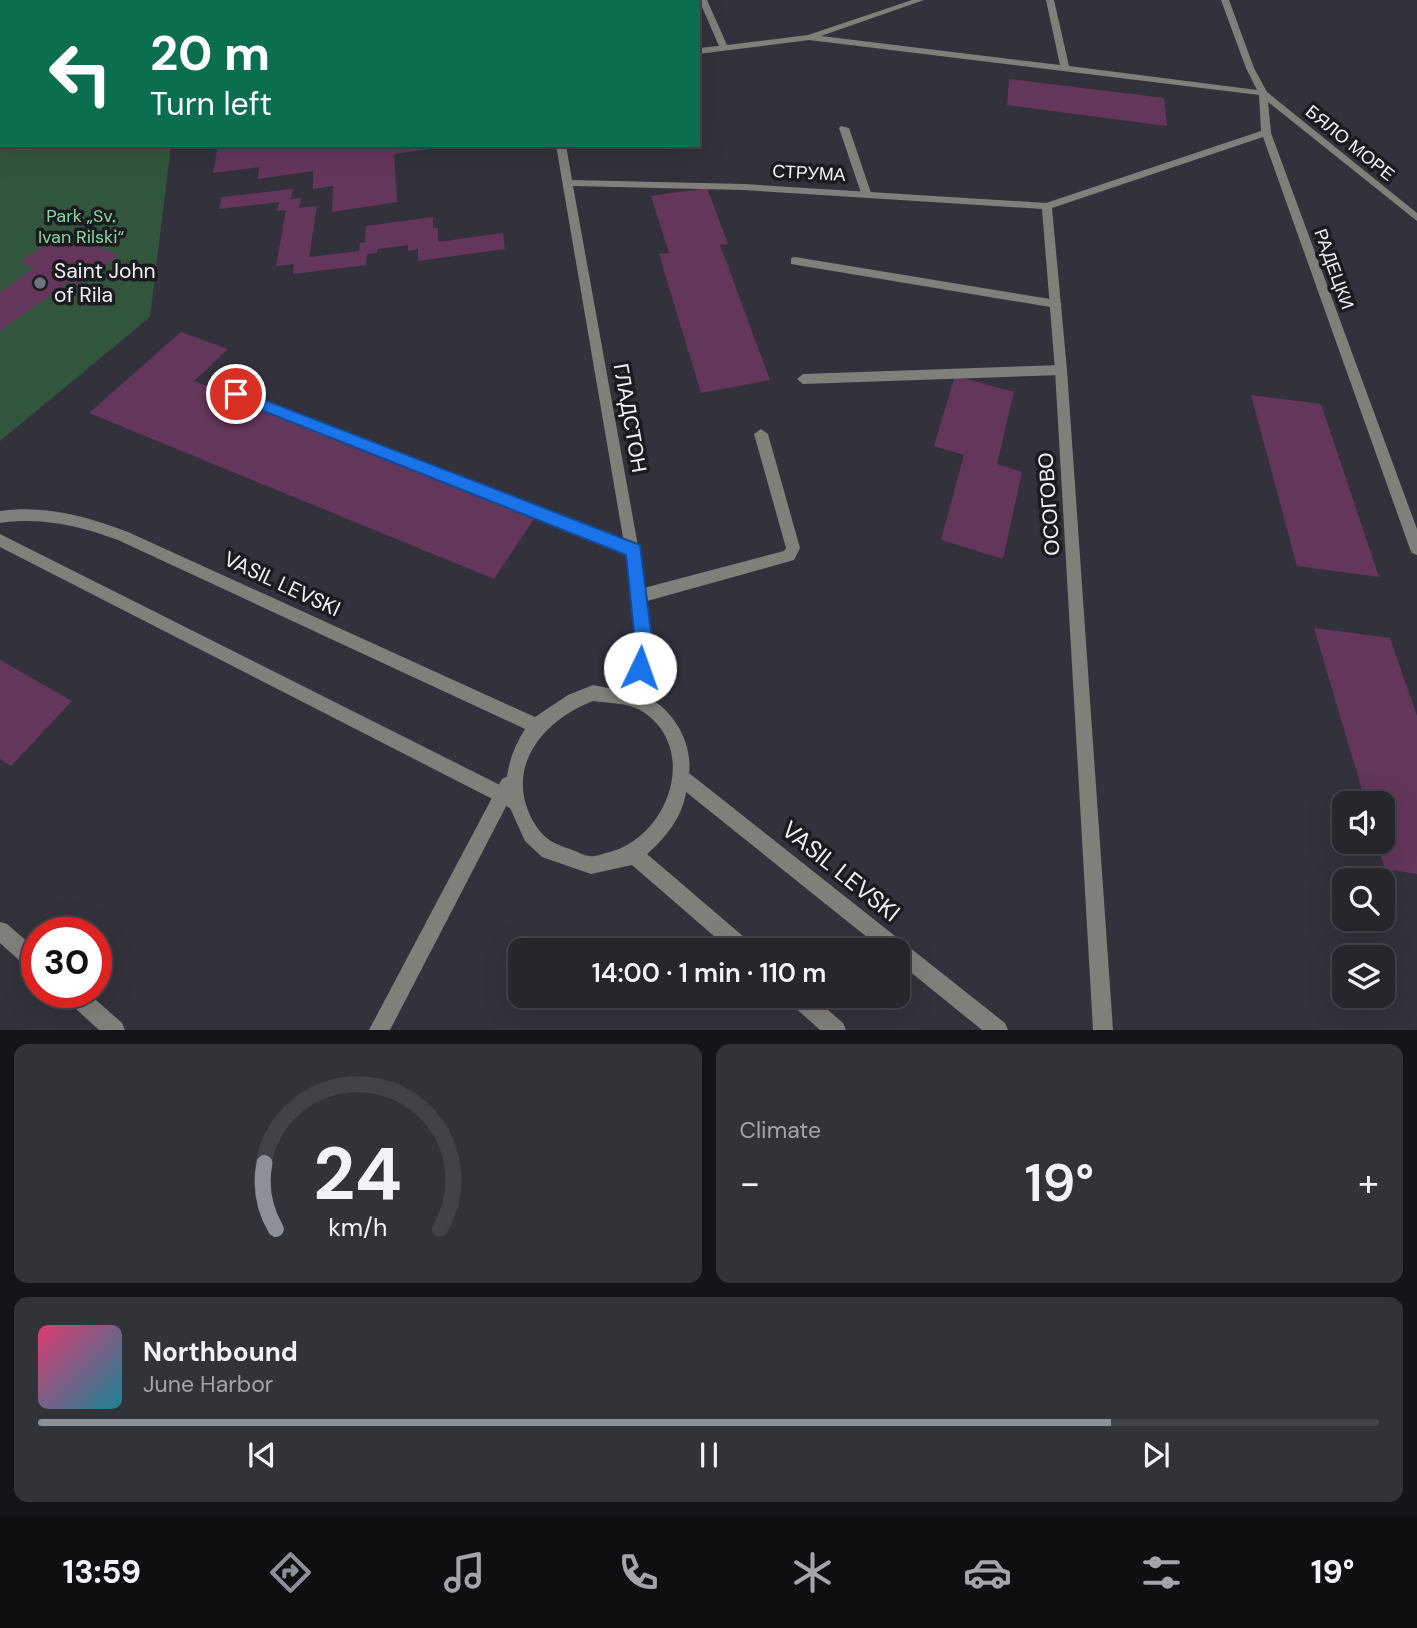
<!DOCTYPE html>
<html lang="en">
<head>
<meta charset="utf-8">
<style>
	:root { --surface:#26262d; --page:#323239; --text:#f1f3f6; --muted:#a4a5aa; --line:#424349; --accent:#8c9099 }
	body { margin:0; font-family:"DM Sans",sans-serif; background:var(--page); color:var(--text); height:100vh; display:flex; flex-direction:column; font-size:26px; white-space:nowrap }
	* { box-sizing:border-box; margin:0 }
	p { font-size:23px; color:var(--muted) }
	.icon { flex:none; width:38px; height:38px; fill:none; stroke:currentColor; stroke-width:2; stroke-linecap:round; stroke-linejoin:round }
	.map { position:relative; height:1030px; overflow:hidden }
	.drawer { display:flex; flex-direction:column; gap:14px; padding:14px; background:#151519; flex:1 }
	.drawer>* { flex:none }
	.top-card { position:absolute; left:0px; top:0px; width:700px; height:147px; box-shadow:0 7px 28px #0002,0 0 0 2px var(--line); background:#0b6e4f; color:#fff; overflow:hidden }
	.tools { position:absolute; left:1332px; top:791px; display:grid; gap:14px }
	.tools a { display:grid; place-items:center; width:63px; height:63px; border-radius:14px; background:var(--surface); box-shadow:0 7px 28px #0002,0 0 0 2px var(--line); font-size:35px }
	.speed { position:absolute; left:21px; top:917px; display:flex; gap:14px; font-size:35px; font-weight:700; text-align:center }
	.speed>* { display:grid; place-content:center; width:91px; height:91px; border-radius:50%; background:var(--surface); box-shadow:0 7px 28px #0002,0 0 0 2px var(--line); line-height:1 }
	.speed .limit { border:10px solid #d22; background:#fff; color:#111 }
	.pin { position:absolute; display:grid; place-items:center; width:60px; height:60px; color:#fff; margin:-30px; border:4px solid #fff; border-radius:50%; box-shadow:0 2px 7px #0007 }
	.me { position:absolute; width:77px; margin:-38px; rotate:3deg; stroke-linejoin:round; filter:drop-shadow(0 0 5px #0008) }
	.turn { display:flex; align-items:center; gap:24px; height:147px; padding:0 35px; font-size:32px }
	.turn .icon { width:91px; height:91px; stroke-width:2.5 }
	.turn b { display:block; font-size:49px; line-height:60px }
	.big { font-size:52px; font-weight:600; line-height:1.1 }
	.drawer .tile { flex:1; display:flex; flex-direction:column; justify-content:center; gap:10px; min-width:0; padding:0 24px; border-radius:14px; background:var(--page) }
	.drawer .dial { align-items:center; gap:0 }
	.dial svg { height:182px; overflow:visible; fill:none; stroke:var(--line); stroke-width:7; stroke-linecap:round; text-anchor:middle }
	.dial text { fill:var(--text); stroke:none }
	.song { display:flex; align-items:center; gap:21px }
	.cover { width:84px; height:84px; border-radius:10px; background:linear-gradient(135deg,hsl(340 70% 55%),hsl(190 70% 35%)) }
	.played { height:7px; border-radius:4px; background:linear-gradient(90deg,var(--accent) 80%,var(--line) 80%) }
	.keys { display:flex; justify-content:space-around; direction:ltr }
	.heat { display:flex; justify-content:space-between; align-items:center; font-size:38px; direction:ltr }
	.drawer .tiles { flex:1; display:grid; gap:14px; grid-template-columns:1fr 1fr }
	.tile:last-child { grid-column:span 2 }
	.trip { position:absolute; left:508px; top:938px; width:402px; height:70px; border-radius:14px; background:var(--surface); box-shadow:0 7px 28px #0002,0 0 0 2px var(--line); font-weight:600; line-height:70px; text-align:center }
	.menu { display:flex; height:112px; justify-content:space-around; align-items:center; background:#0f0f12; color:var(--muted) }
	.menu .icon { width:49px; height:49px }
	.menu .current { color:var(--accent) }
	.menu b { font-size:32px; color:var(--text) }
	.map>svg:first-child { display:block }
	.green { fill:#32563d }
	.building { fill:#65365b }
	.lines { fill:none; stroke-linecap:round; stroke-linejoin:round }
	.lane { fill:#817f7a; fill-rule:evenodd }
	.street { fill:#817f7a; fill-rule:evenodd }
	.route { fill:#1a73e8; stroke:#114b97; stroke-width:2 }
	.worship-dot { fill:#6b7280; stroke:#1b1b1f; stroke-width:2.5 }
	.labels { text-anchor:middle; dominant-baseline:central; stroke-width:7; stroke-linejoin:round; paint-order:stroke }
	.far-street-label { font-size:18px; fill:#f1f1f7; stroke:#1b1b1f }
	.far-park-label { font-size:18px; fill:#86d99f; stroke:#1b1b1f }
	.poi-label { font-size:21px; fill:#f1f1f7; stroke:#1b1b1f; text-anchor:start }
	.street-label { font-size:21px; fill:#f1f1f7; stroke:#1b1b1f }
	.near-street-label { font-size:24px; fill:#f1f1f7; stroke:#1b1b1f }
</style>
</head>
<body>
<div class="map">
<svg width="1417" height="1030" viewBox="0 0 1417 1030">
	<rect width="100%" height="100%" fill="#33323c"/>
	<polygon class="green" points="0,135 2,145 171,145 150,317 0,441"/>
	<g class="building">
		<polygon points="1009,79 1164,98 1167,126 1007,105"/>
		<polygon points="218,145 445,145 445,147 394,154 397,202 332,212 333,186 313,189 313,171 258,179 259,167 213,173"/>
		<polygon points="707,188 728,244 720,245 770,380 701,393 659,254 669,253 651,196"/>
		<polygon points="293,189 291,199 301,198 299,208 317,206 309,257 359,251 360,243 365,242 366,226 433,217 433,228 438,228 438,242 503,233 505,249 418,261 418,249 408,251 408,245 377,249 377,253 367,254 366,265 293,274 294,264 276,266 286,210 277,211 279,202 219,209 222,197"/>
		<polygon points="61,234 119,255 79,285 70,281 0,331 0,292 34,268 20,262"/>
		<polygon points="181,332 228,349 194,381 538,513 494,579 89,413"/>
		<polygon points="955,376 1014,392 997,464 1022,472 1003,559 941,540 964,455 934,446"/>
		<polygon points="1251,395 1321,404 1379,577 1297,566"/>
		<polygon points="1314,628 1390,638 1417,716 1417,874 1385,869 1377,842 1382,842 1382,803 1366,803"/>
		<polygon points="0,660 72,701 11,766 0,759"/>
	</g>
	<g class="lines">
		<g class="lane">
			<polygon points="415,0 424,0 414,2"/>
			<polygon points="841,126 849,128 871,193 870,195 866,196 861,193 839,128"/>
			<polygon points="795,257 1056,300 1062,304 1056,308 791,264 791,258"/>
			<polygon points="1061,365 1067,370 1061,375 803,384 797,379 803,374"/>
			<polygon points="236,389 639,546 641,550 639,554 634,556 629,554 232,397 230,394"/>
			<polygon points="761,429 768,434 800,548 794,560 640,603 635,601 633,596 635,591 640,589 784,551 786,548 754,434"/>
			<polygon points="508,776 514,779 517,785 514,791 390,1030 369,1030 502,779"/>
		</g>
		<g class="street">
			<polygon points="248,0 257,0 259,2 249,2"/>
			<rect x="526" y="0" width="8" height="2"/>
			<path d="M699,0H707L727,45L808,35L912,0H924L821,36L1060,65L1046,0H1054L1069,66L1257,90L1246,68L1221,0H1229L1254,68L1267,92L1417,213V221L1268,102L1271,133L1417,529V555L1412,553L1410,549L1263,137L1052,208L1067,370L1113,1030H1093L1055,370L1042,209L744,190L573,186L647,596L650,632L643,695C672,707 693,742 689,773L1005,1023L1008,1030H982L898,962V950H883L686,792C683,816 665,839 647,854L751,943L753,950H730L632,865L591,874L542,857L525,841L510,808L0,547V534L506,788C507,766 513,748 525,729L118,540C79,526 42,517 0,523V511C46,505 85,516 128,532L535,717L568,695L593,685L628,692L634,632L633,596L556,145H566L572,180L744,184L1046,203L1261,131L1259,95L809,40L698,54V48L719,46ZM593,701C607,703 628,703 640,710C702,747 668,840 606,853C602,854 595,857 590,856C584,856 576,851 570,849C555,844 545,840 536,826C501,771 541,721 593,701Z"/>
			<rect x="0" y="31" width="2" height="6"/>
			<rect x="0" y="136" width="2" height="6"/>
			<polygon points="0,922 7,924 37,950 37,973 30,970 0,943"/>
			<polygon points="62,992 87,992 122,1023 125,1030 99,1030 65,999"/>
			<polygon points="787,996 812,996 843,1023 846,1030 820,1030 790,1003"/>
		</g>
	</g>
	<polygon class="route" points="236,389 640,545 651,632 647,675 640,677 634,675 631,668 634,632 626,555 231,398 231,390"/>
	<circle class="worship-dot" cx="40" cy="283" r="7"/>
	<g class="labels">
		<g class="far-street-label">
			<text transform="translate(1350 143) rotate(39)">БЯЛО МОРЕ</text>
			<text transform="translate(809 173) rotate(3)">СТРУМА</text>
			<text transform="translate(1334 269) rotate(70)">РАДЕЦКИ</text>
		</g>
		<g class="far-park-label">
			<text x="81" y="216">Park „Sv.<tspan x="81" dy="21">Ivan Rilski“</tspan></text>
		</g>
		<g class="poi-label">
			<text x="54" y="271">Saint John<tspan x="54" dy="24">of Rila</tspan></text>
		</g>
		<g class="street-label">
			<text transform="translate(630 418) rotate(80)">ГЛАДСТОН</text>
			<text transform="translate(1049 504) rotate(-94)">ОСОГОВО</text>
			<text transform="translate(282 584) rotate(25)">VASIL LEVSKI</text>
		</g>
		<g class="near-street-label">
			<text transform="translate(841 871) rotate(39)">VASIL LEVSKI</text>
		</g>
	</g>
</svg>
<div class="tools">
<a><svg class="icon" aria-label="sound" viewBox="0 0 24 24"><path d="M4 9h4l5-4v14l-5-4H4zM17 9q2 3 0 6"/></svg></a>
<a><svg class="icon" aria-label="search" viewBox="0 0 24 24"><circle cx="10" cy="10" r="6"/><path d="M15 15l6 6"/></svg></a>
<a><svg class="icon" aria-label="layers" viewBox="0 0 24 24"><path d="M12 4l9 5-9 5-9-5zM3 14l9 5 9-5"/></svg></a>
</div>
<div class="speed"><div class="limit">30</div></div>
<div class="pin" style="left:236px;top:394px;background:#d93025"><svg class="icon" aria-label="arrive" viewBox="0 0 24 24"><path d="M6 21V4h12l-3 4 3 4H6"/></svg></div>
<svg class="me" style="left:640px;top:668px" viewBox="-20 -20 40 40"><circle r="19" fill="#fff"/><path d="M0-13L10 11 0 6-10 11z" fill="#1a73e8"/></svg>
<div class="trip">14:00 · 1 min · 110 m</div>
<div class="top-card">
<div class="turn"><svg class="icon" aria-label="left" viewBox="0 0 24 24"><path d="M17 20v-9H6M10 6l-5 5 5 5"/></svg><div><b>20 m</b>Turn left</div></div>
</div>
</div>
<section class="drawer">
<div class="tiles">
<div class="tile dial"><svg viewBox="0 0 100 80">
<path d="M14 69A42 42 0 1 1 86 69"/>
<path d="M14 69A42 42 0 0 1 9 40" stroke="#8c9099"/>
<text x="50" y="56" font-size="32" font-weight="700">24</text>
<text x="50" y="72" font-size="11">km/h</text>
</svg></div>
<div class="tile"><p>Climate</p>
<div class="heat"><a>−</a><b class="big">19°</b><a>+</a></div>
</div>
<div class="tile">
<div class="song"><i class="cover"></i><div><b>Northbound</b><p>June Harbor</p></div></div>
<div class="played"></div>
<div class="keys"><svg class="icon" aria-label="previous" viewBox="0 0 24 24"><path d="M18 5L8 12l10 7zM5 5v14"/></svg><svg class="icon" aria-label="pause" viewBox="0 0 24 24"><path d="M8 5v14M16 5v14"/></svg><svg class="icon" aria-label="next" viewBox="0 0 24 24"><path d="M6 5l10 7-10 7zM19 5v14"/></svg></div>
</div>
</div>
</section>
<nav class="menu">
<b>13:59</b>
<svg class="icon current" aria-label="directions" viewBox="0 0 24 24"><path d="M12 3l9 9-9 9-9-9zM9 14v-3h6M13 9l2 2-2 2"/></svg>
<svg class="icon" aria-label="music" viewBox="0 0 24 24"><path d="M9 18V5l10-2v13"/><circle cx="6" cy="18" r="3"/><circle cx="16" cy="16" r="3"/></svg>
<svg class="icon" aria-label="phone" viewBox="0 0 24 24"><path d="M5 4h4l2 5-3 2q2 4 5 5l2-3 5 2v4C11 20 4 13 5 4z"/></svg>
<svg class="icon" aria-label="climate" viewBox="0 0 24 24"><path d="M12 3v18M4 7l16 10M4 17L20 7"/></svg>
<svg class="icon" aria-label="car" viewBox="0 0 24 24"><path d="M5 17H2v-5l4-1 3-4h7l3 4 3 1v5h-3M9 17h6M6 11h13"/><circle cx="7" cy="17" r="2"/><circle cx="17" cy="17" r="2"/></svg>
<svg class="icon" aria-label="filters" viewBox="0 0 24 24"><path d="M4 7h16M4 17h16"/><circle cx="9" cy="7" r="2"/><circle cx="15" cy="17" r="2"/></svg>
<b>19°</b>
</nav>
</body>
</html>
